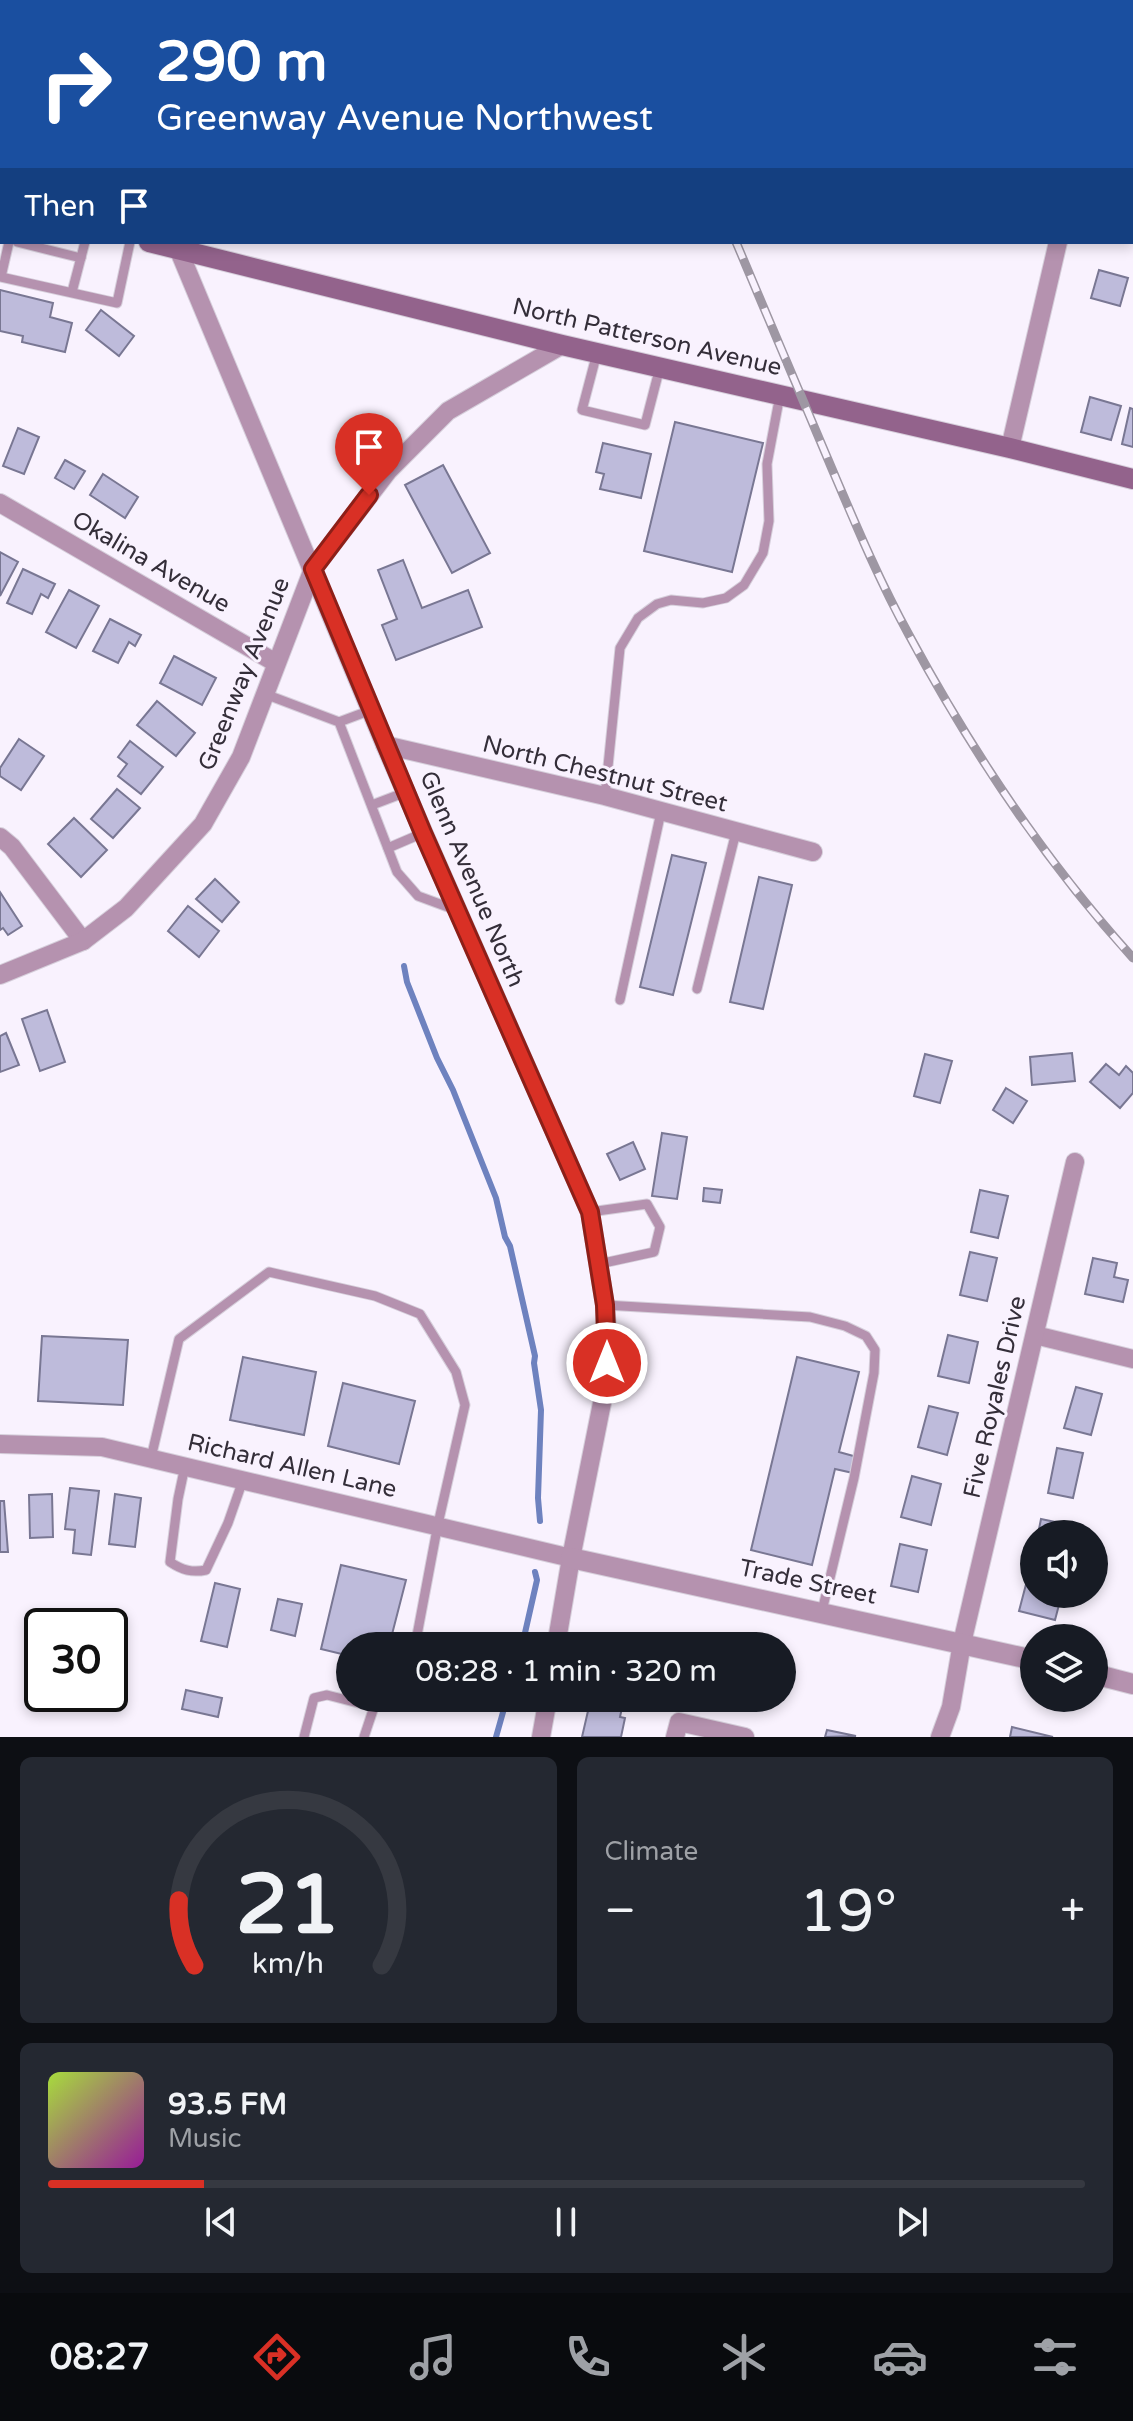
<!DOCTYPE html>
<html lang="en">
<head>
<meta charset="utf-8">
<style>
	:root { --surface:#171b24; --page:#242831; --text:#f1f3f6; --muted:#9ea1a6; --line:#363941; --accent:#d93025 }
	body { margin:0; font-family:"Varela Round",sans-serif; background:var(--page); color:var(--text); height:100vh; display:flex; flex-direction:column; font-size:30px; white-space:nowrap }
	* { box-sizing:border-box; margin:0 }
	p { font-size:26px; color:var(--muted) }
	.icon { flex:none; width:44px; height:44px; fill:none; stroke:currentColor; stroke-width:2; stroke-linecap:round; stroke-linejoin:round }
	.map { position:relative; height:1737px; overflow:hidden }
	.side { display:flex; flex-direction:column; gap:20px; padding:20px; background:#0d0f14; flex:1 }
	.side>* { flex:none }
	.top-card { position:absolute; left:0px; top:0px; width:1134px; height:244px; box-shadow:0 4px 12px #0003; background:#1a4fa0; color:#fff; overflow:hidden }
	.controls { position:absolute; left:1020px; top:1520px; display:grid; gap:16px }
	.controls a { display:grid; place-items:center; width:88px; height:88px; border-radius:50%; background:var(--surface); box-shadow:0 4px 12px #0003; font-size:40px }
	.speed { position:absolute; left:24px; top:1608px; display:flex; gap:16px; font-size:40px; font-weight:700; text-align:center }
	.speed>* { display:grid; place-content:center; width:104px; height:104px; border-radius:50%; background:var(--surface); box-shadow:0 4px 12px #0003; line-height:1 }
	.speed .limit { border:4px solid #111; border-radius:12px; background:#fff; color:#111 }
	.pin { position:absolute; display:grid; place-items:center; width:68px; height:68px; color:#fff; margin:-82px -34px; border-radius:50% 50% 50% 0; rotate:-45deg; box-shadow:0 0 8px #0007 }
	.pin .icon { rotate:45deg }
	.me { position:absolute; width:88px; margin:-44px; rotate:0deg; stroke-linejoin:round; filter:drop-shadow(0 0 6px #0008) }
	.turn { display:flex; align-items:center; gap:28px; height:168px; padding:0 24px; font-size:36px }
	.turn .icon { width:104px; height:104px; stroke-width:2.5 }
	.turn b { display:block; font-size:56px; line-height:68px }
	.then { display:flex; align-items:center; height:76px; padding:0 24px; background:#0003; gap:16px; font-size:30px }
	.big { font-size:60px; font-weight:600; line-height:1.1 }
	.side .card { flex:1; display:flex; flex-direction:column; justify-content:center; gap:12px; min-width:0; padding:0 28px; border-radius:12px; background:var(--page) }
	.side .dial { align-items:center; gap:0 }
	.dial svg { height:208px; overflow:visible; fill:none; stroke:var(--line); stroke-width:7; stroke-linecap:round; text-anchor:middle }
	.dial text { fill:var(--text); stroke:none }
	.song { display:flex; align-items:center; gap:24px }
	.cover { width:96px; height:96px; border-radius:12px; background:linear-gradient(135deg,hsl(80 70% 55%),hsl(300 70% 35%)) }
	.played { height:8px; border-radius:4px; background:linear-gradient(90deg,var(--accent) 15%,var(--line) 15%) }
	.keys { display:flex; justify-content:space-around; direction:ltr }
	.heat { display:flex; justify-content:space-between; align-items:center; font-size:44px; direction:ltr }
	.side .tiles { flex:1; display:grid; gap:20px; grid-template-columns:1fr 1fr }
	.card:last-child { grid-column:span 2 }
	.trip { position:absolute; left:336px; top:1632px; width:460px; height:80px; border-radius:40px; background:var(--surface); box-shadow:0 4px 12px #0003; font-weight:600; line-height:80px; text-align:center }
	.tabs { display:flex; height:128px; justify-content:space-around; align-items:center; background:#090b0e; color:var(--muted) }
	.tabs .icon { width:56px; height:56px }
	.tabs .active { color:var(--accent) }
	.tabs b { font-size:36px; color:var(--text) }
	.map>svg:first-child { display:block }
	.lines { fill:none; stroke-linecap:round; stroke-linejoin:round }
	.stream { stroke:#6e82bf; stroke-width:6 }
	.building { fill:#bebbdb; stroke:#797793; stroke-width:2 }
	.service-casing { stroke:#d6cfdb; stroke-width:11 }
	.minor-casing { stroke:#d6cfdb; stroke-width:20 }
	.tertiary-casing { stroke:#d6cfdb; stroke-width:22 }
	.secondary-casing { stroke:#d6cfdb; stroke-width:22 }
	.service { stroke:#b592af; stroke-width:9 }
	.minor { stroke:#b592af; stroke-width:18 }
	.tertiary { stroke:#b592af; stroke-width:20 }
	.secondary { stroke:#93638c; stroke-width:20 }
	.rail-casing { stroke:#9e97a3; stroke-width:9 }
	.rail { stroke:#f9f2fe; stroke-width:6; stroke-dasharray:18; stroke-linecap:butt }
	.route-casing { stroke:#8d1f18; stroke-width:20 }
	.route { stroke:#d93025; stroke-width:14 }
	.labels { text-anchor:middle; dominant-baseline:central; stroke-width:6; stroke-linejoin:round; paint-order:stroke }
	.street-label { font-size:24px; fill:#342e39; stroke:#f9f2fe }
</style>
</head>
<body>
<div class="map">
<svg width="1133" height="1737" viewBox="0 0 1133 1737">
	<rect width="100%" height="100%" fill="#f9f2fe"/>
	<g class="lines">
		<g class="stream">
			<polyline points="404,966 407,982 437,1058 453,1090 496,1198 505,1237 510,1246 535,1356 534,1363 541,1410 538,1498 540,1521"/>
			<polyline points="522,1646 537,1580 535,1572"/>
			<polyline points="496,1737 507,1698"/>
		</g>
	</g>
	<g class="building">
		<polygon points="823,0 1010,0 823,2"/>
		<polygon points="1099,270 1128,278 1120,306 1091,298"/>
		<polygon points="0,290 53,303 50,317 72,323 65,352 22,342 23,336 0,331"/>
		<polygon points="101,310 134,336 119,356 86,330"/>
		<polygon points="1090,397 1121,406 1111,440 1081,432"/>
		<polygon points="1130,408 1133,409 1133,447 1122,444"/>
		<polygon points="675,422 763,443 732,572 644,551"/>
		<polygon points="18,428 39,437 24,474 3,466"/>
		<polygon points="603,443 651,454 641,498 600,489 604,474 596,472"/>
		<polygon points="65,460 85,471 74,489 55,478"/>
		<polygon points="443,465 490,553 452,573 405,485"/>
		<polygon points="103,474 138,497 125,518 90,495"/>
		<polygon points="0,552 18,562 0,596"/>
		<polygon points="403,560 422,608 468,590 482,627 396,660 382,625 397,619 378,570"/>
		<polygon points="23,569 55,584 48,598 41,594 32,614 7,603"/>
		<polygon points="69,590 99,606 76,648 46,632"/>
		<polygon points="110,619 141,635 135,646 129,642 118,663 93,651"/>
		<polygon points="174,656 216,678 202,705 160,683"/>
		<polygon points="157,701 195,733 176,756 137,725"/>
		<polygon points="19,739 44,756 21,790 0,776 0,768"/>
		<polygon points="130,741 163,767 141,794 118,776 127,764 118,757"/>
		<polygon points="117,789 140,808 113,838 91,819"/>
		<polygon points="74,818 107,850 81,877 48,844"/>
		<polygon points="672,855 706,863 673,995 640,987"/>
		<polygon points="759,877 792,885 763,1009 730,1002"/>
		<polygon points="215,879 239,902 222,922 196,899"/>
		<polygon points="0,892 22,926 8,935 3,928 0,930"/>
		<polygon points="188,906 219,931 199,957 168,931"/>
		<polygon points="47,1010 65,1062 40,1071 22,1019"/>
		<polygon points="6,1033 19,1065 0,1072 0,1036"/>
		<polygon points="1072,1053 1075,1081 1032,1085 1030,1057"/>
		<polygon points="925,1054 952,1061 940,1103 914,1096"/>
		<polygon points="1106,1064 1119,1075 1126,1066 1133,1073 1133,1093 1120,1108 1090,1082"/>
		<polygon points="1006,1088 1027,1101 1013,1123 993,1110"/>
		<polygon points="662,1133 687,1137 677,1199 652,1196"/>
		<polygon points="633,1142 645,1169 620,1180 607,1154"/>
		<polygon points="704,1188 722,1190 720,1203 703,1201"/>
		<polygon points="980,1190 1008,1196 998,1238 971,1232"/>
		<polygon points="970,1252 997,1258 987,1301 960,1295"/>
		<polygon points="1093,1258 1117,1263 1114,1277 1128,1280 1123,1302 1085,1294"/>
		<polygon points="948,1335 978,1342 969,1383 938,1376"/>
		<polygon points="42,1336 128,1340 123,1405 38,1401"/>
		<polygon points="243,1357 316,1372 304,1435 230,1420"/>
		<polygon points="797,1357 859,1372 839,1452 857,1457 853,1473 835,1469 812,1565 751,1550"/>
		<polygon points="343,1383 415,1401 399,1464 328,1446"/>
		<polygon points="1076,1387 1102,1394 1091,1435 1064,1428"/>
		<polygon points="929,1406 958,1413 947,1455 918,1447"/>
		<polygon points="1057,1448 1083,1453 1073,1498 1048,1493"/>
		<polygon points="912,1476 941,1484 931,1525 901,1517"/>
		<polygon points="70,1488 99,1491 91,1555 73,1553 75,1530 65,1529"/>
		<polygon points="52,1494 53,1537 30,1538 29,1495"/>
		<polygon points="115,1494 141,1498 135,1547 109,1544"/>
		<polygon points="0,1501 4,1501 8,1552 0,1552"/>
		<polygon points="1041,1519 1070,1525 1068,1534 1038,1534"/>
		<polygon points="900,1544 927,1550 918,1592 891,1586"/>
		<polygon points="341,1565 406,1580 389,1646 350,1646 350,1656 321,1649"/>
		<polygon points="1029,1573 1034,1574 1034,1594 1061,1597 1055,1620 1019,1611"/>
		<polygon points="215,1583 240,1589 227,1647 201,1641"/>
		<polygon points="278,1599 302,1604 295,1636 271,1630"/>
		<polygon points="612,1637 653,1646 610,1646"/>
		<polygon points="186,1690 222,1698 218,1717 182,1709"/>
		<polygon points="591,1698 623,1703 620,1717 625,1718 621,1737 582,1737"/>
		<polygon points="1012,1727 1053,1737 1010,1737"/>
		<polygon points="827,1730 856,1736 825,1737"/>
	</g>
	<g class="lines">
		<defs>
			<g id="service">
				<polyline points="182,0 183,2"/>
				<polyline points="107,2 110,0"/>
				<polyline points="0,12 2,15"/>
				<polyline points="0,161 2,156"/>
				<polyline points="9,242 1,277 117,303 130,242"/>
				<polyline points="17,242 81,258"/>
				<polyline points="72,292 85,242"/>
				<polyline points="597,353 582,410 645,425 660,367"/>
				<polyline points="265,694 339,722 397,872 418,896 456,910"/>
				<polyline points="339,722 371,710"/>
				<polyline points="605,796 620,648 638,618 657,604 671,600 703,603 726,598 744,585 763,553 769,521 767,464 780,395"/>
				<polyline points="372,805 406,792"/>
				<polyline points="388,848 423,833"/>
				<polyline points="697,989 736,832"/>
				<polyline points="620,1000 661,812"/>
				<polyline points="590,1212 647,1204 660,1227 654,1252 599,1264"/>
				<polyline points="605,1305 810,1317 845,1326 866,1336 875,1350 874,1373 854,1478 822,1611"/>
				<polyline points="151,1458 179,1339 269,1272 375,1296 420,1314 456,1372 465,1405 438,1524 415,1646"/>
				<path d="M185,1466L178,1499L170,1562C182,1570 192,1573 206,1570L228,1523L243,1480"/>
				<polyline points="304,1737 314,1698 327,1695 374,1707"/>
				<polyline points="364,1737 374,1707 391,1698"/>
			</g>
			<g id="minor">
				<polyline points="1115,2 1115,0"/>
				<polyline points="179,251 385,745 590,1212 605,1305 608,1339 605,1388 571,1558 556,1646"/>
				<polyline points="1010,448 1058,242"/>
				<polyline points="0,503 276,663"/>
				<polyline points="385,745 605,796 813,852"/>
				<polyline points="0,837 12,847 83,941"/>
				<polyline points="0,975 83,941 126,908 203,824 241,757 313,569 388,471 448,411 562,345"/>
				<polyline points="1035,1335 1133,1359"/>
				<polyline points="0,1444 102,1447 571,1558"/>
				<polyline points="541,1737 548,1698"/>
				<polyline points="675,1737 679,1722 745,1737"/>
				<polyline points="940,1737 951,1707 962,1643 1075,1162"/>
			</g>
			<g id="tertiary">
				<polyline points="57,0 59,2"/>
				<polyline points="571,1558 1034,1660"/>
				<polyline points="1094,1674 1133,1684"/>
			</g>
			<g id="secondary">
				<polyline points="0,205 2,205"/>
				<polyline points="149,242 562,345 1010,448 1133,479"/>
			</g>
		</defs>
		<use href="#service" class="service-casing"/>
		<use href="#minor" class="minor-casing"/>
		<use href="#tertiary" class="tertiary-casing"/>
		<use href="#secondary" class="secondary-casing"/>
		<use href="#service" class="service"/>
		<use href="#minor" class="minor"/>
		<use href="#tertiary" class="tertiary"/>
		<use href="#secondary" class="secondary"/>
		<defs>
			<g id="rail">
				<polyline points="634,0 635,2"/>
				<path d="M736,242C769,320 802,398 835,476C858,530 881,584 909,635C971,750 1045,861 1133,958"/>
			</g>
		</defs>
		<use href="#rail" class="rail-casing"/>
		<use href="#rail" class="rail"/>
	</g>
	<g class="lines">
		<defs>
			<polyline id="route" points="369,495 313,569 423,833 590,1212 605,1305 607,1363"/>
		</defs>
		<use href="#route" class="route-casing"/>
		<use href="#route" class="route"/>
	</g>
	<g class="labels">
		<g class="street-label">
			<text transform="translate(647 337) rotate(13)">North Patterson Avenue</text>
			<text transform="translate(151 562) rotate(30)">Okalina Avenue</text>
			<text transform="translate(244 674) rotate(-68)">Greenway Avenue</text>
			<text transform="translate(605 774) rotate(14)">North Chestnut Street</text>
			<text transform="translate(472 879) rotate(67)">Glenn Avenue North</text>
			<text transform="translate(995 1397) rotate(-77)">Five Royales Drive</text>
			<text transform="translate(292 1466) rotate(13)">Richard Allen Lane</text>
			<text transform="translate(808 1582) rotate(12)">Trade Street</text>
		</g>
	</g>
</svg>
<div class="controls">
<a><svg class="icon" aria-label="sound" viewBox="0 0 24 24"><path d="M4 9h4l5-4v14l-5-4H4zM17 9q2 3 0 6"/></svg></a>
<a><svg class="icon" aria-label="layers" viewBox="0 0 24 24"><path d="M12 4l9 5-9 5-9-5zM3 14l9 5 9-5"/></svg></a>
</div>
<div class="speed"><div class="limit">30</div></div>
<div class="pin" style="left:369px;top:495px;background:#d93025"><svg class="icon" aria-label="arrive" viewBox="0 0 24 24"><path d="M6 21V4h12l-3 4 3 4H6"/></svg></div>
<svg class="me" style="left:607px;top:1363px" viewBox="-20 -20 40 40"><circle r="17" fill="#d93025" stroke="#fff" stroke-width="3"/><path d="M0-11L8 9 0 5-8 9z" fill="#fff"/></svg>
<div class="trip">08:28 · 1 min · 320 m</div>
<div class="top-card">
<div class="turn"><svg class="icon" aria-label="right" viewBox="0 0 24 24"><path d="M7 20v-9h11M14 6l5 5-5 5"/></svg><div><b>290 m</b>Greenway Avenue Northwest</div></div>
<div class="then">Then<svg class="icon" aria-label="arrive" viewBox="0 0 24 24"><path d="M6 21V4h12l-3 4 3 4H6"/></svg></div>
</div>
</div>
<section class="side">
<div class="tiles">
<div class="card dial"><svg viewBox="0 0 100 80">
<path d="M14 69A42 42 0 1 1 86 69"/>
<path d="M14 69A42 42 0 0 1 8 44" stroke="#d93025"/>
<text x="50" y="56" font-size="32" font-weight="700">21</text>
<text x="50" y="72" font-size="11">km/h</text>
</svg></div>
<div class="card"><p>Climate</p>
<div class="heat"><a>−</a><b class="big">19°</b><a>+</a></div>
</div>
<div class="card">
<div class="song"><i class="cover"></i><div><b>93.5 FM</b><p>Music</p></div></div>
<div class="played"></div>
<div class="keys"><svg class="icon" aria-label="previous" viewBox="0 0 24 24"><path d="M18 5L8 12l10 7zM5 5v14"/></svg><svg class="icon" aria-label="pause" viewBox="0 0 24 24"><path d="M8 5v14M16 5v14"/></svg><svg class="icon" aria-label="next" viewBox="0 0 24 24"><path d="M6 5l10 7-10 7zM19 5v14"/></svg></div>
</div>
</div>
</section>
<nav class="tabs">
<b>08:27</b>
<svg class="icon active" aria-label="directions" viewBox="0 0 24 24"><path d="M12 3l9 9-9 9-9-9zM9 14v-3h6M13 9l2 2-2 2"/></svg>
<svg class="icon" aria-label="music" viewBox="0 0 24 24"><path d="M9 18V5l10-2v13"/><circle cx="6" cy="18" r="3"/><circle cx="16" cy="16" r="3"/></svg>
<svg class="icon" aria-label="phone" viewBox="0 0 24 24"><path d="M5 4h4l2 5-3 2q2 4 5 5l2-3 5 2v4C11 20 4 13 5 4z"/></svg>
<svg class="icon" aria-label="climate" viewBox="0 0 24 24"><path d="M12 3v18M4 7l16 10M4 17L20 7"/></svg>
<svg class="icon" aria-label="car" viewBox="0 0 24 24"><path d="M5 17H2v-5l4-1 3-4h7l3 4 3 1v5h-3M9 17h6M6 11h13"/><circle cx="7" cy="17" r="2"/><circle cx="17" cy="17" r="2"/></svg>
<svg class="icon" aria-label="filters" viewBox="0 0 24 24"><path d="M4 7h16M4 17h16"/><circle cx="9" cy="7" r="2"/><circle cx="15" cy="17" r="2"/></svg>
</nav>
</body>
</html>
